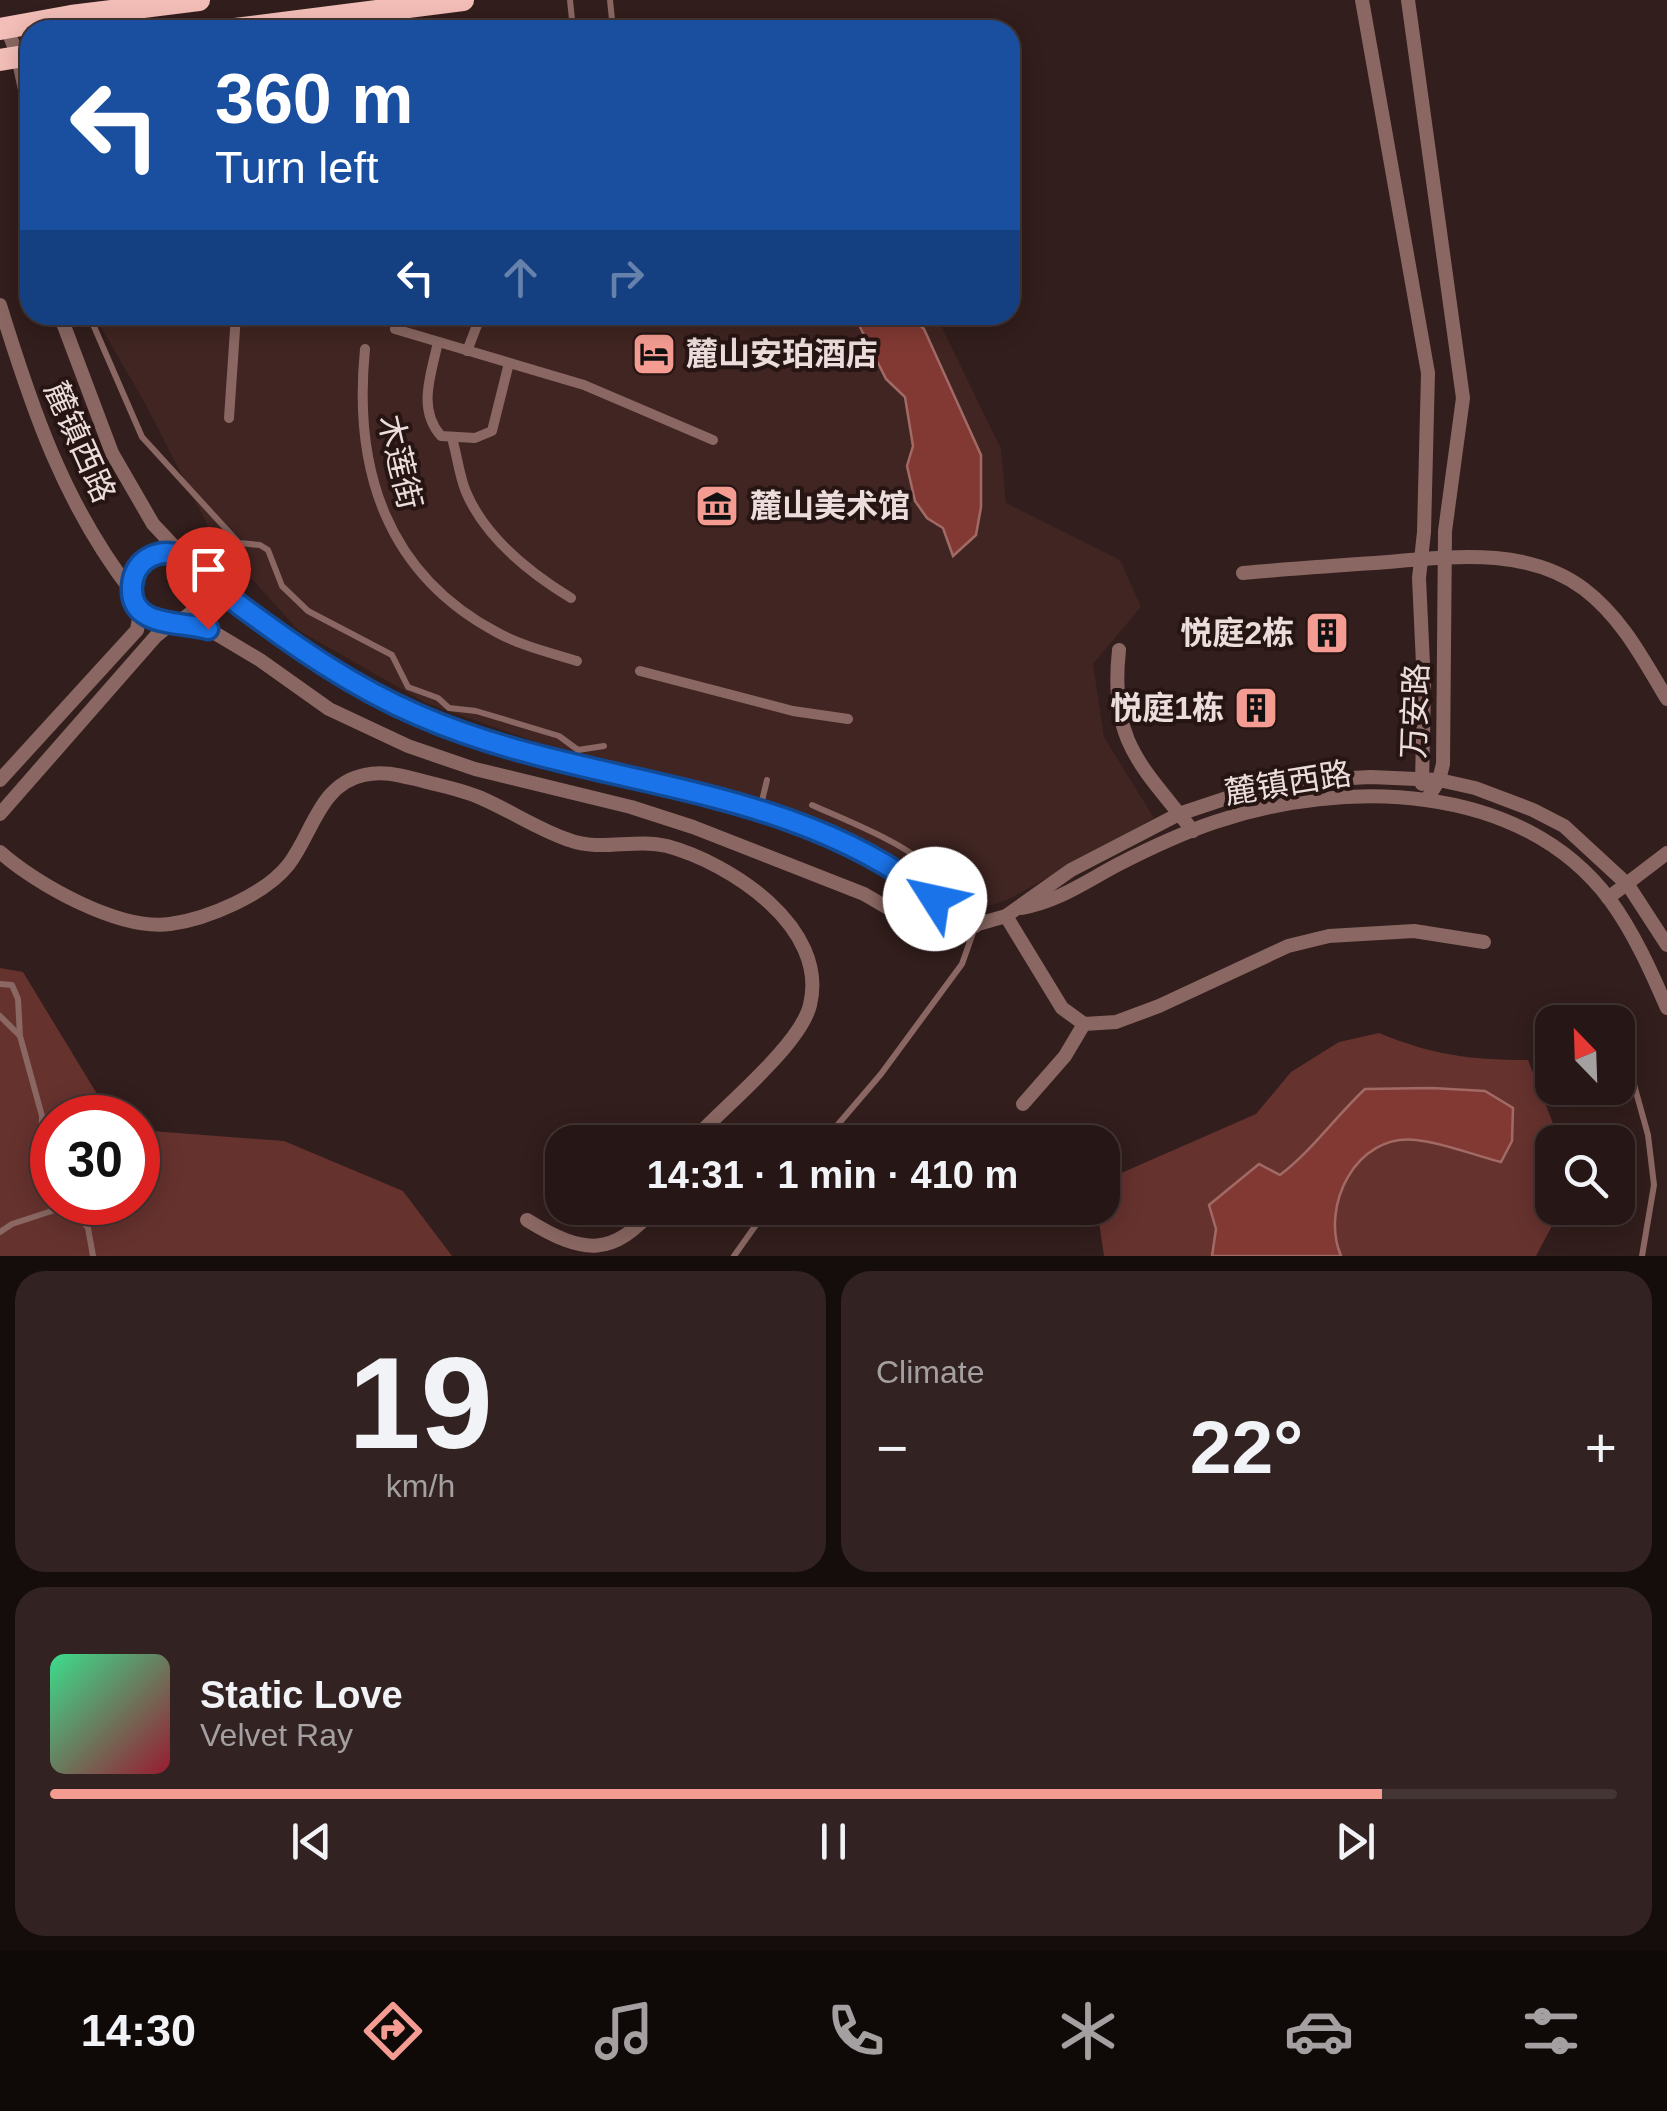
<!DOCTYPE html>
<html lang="en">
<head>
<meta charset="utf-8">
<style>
	:root { --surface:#261615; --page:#322322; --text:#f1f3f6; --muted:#a49fa0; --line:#423534; --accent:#f59c92 }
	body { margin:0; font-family:Helvetica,"Noto Sans SC",sans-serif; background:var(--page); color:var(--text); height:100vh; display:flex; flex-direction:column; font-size:38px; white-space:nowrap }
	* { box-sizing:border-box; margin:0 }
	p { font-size:32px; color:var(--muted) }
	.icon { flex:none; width:55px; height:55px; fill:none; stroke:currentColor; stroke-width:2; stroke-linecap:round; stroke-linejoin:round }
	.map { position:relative; height:1256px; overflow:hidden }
	.panel { display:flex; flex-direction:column; gap:15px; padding:15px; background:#150c0c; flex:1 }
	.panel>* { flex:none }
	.banner { position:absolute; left:20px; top:20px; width:1000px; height:305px; border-radius:30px; box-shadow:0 5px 25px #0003,0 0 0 2px var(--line); background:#1a4fa0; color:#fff; overflow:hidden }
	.needle { width:65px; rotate:337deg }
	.controls { position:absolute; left:1535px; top:1005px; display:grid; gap:20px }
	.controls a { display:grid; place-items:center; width:100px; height:100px; border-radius:20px; background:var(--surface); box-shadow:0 5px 25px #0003,0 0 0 2px var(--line); font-size:50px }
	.speed { position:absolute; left:30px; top:1095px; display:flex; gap:20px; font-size:50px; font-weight:700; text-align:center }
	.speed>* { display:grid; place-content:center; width:130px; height:130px; border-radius:50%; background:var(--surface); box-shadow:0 5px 25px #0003,0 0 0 2px var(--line); line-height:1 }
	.speed .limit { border:15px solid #d22; background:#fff; color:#111 }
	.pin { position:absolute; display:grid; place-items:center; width:85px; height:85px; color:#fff; margin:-102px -42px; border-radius:50% 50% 50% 0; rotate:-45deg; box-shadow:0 0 10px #0007 }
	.pin .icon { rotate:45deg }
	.me { position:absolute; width:110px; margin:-55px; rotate:305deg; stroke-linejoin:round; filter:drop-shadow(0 0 8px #0008) }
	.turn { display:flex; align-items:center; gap:35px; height:210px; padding:0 30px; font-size:45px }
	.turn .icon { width:130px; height:130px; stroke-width:2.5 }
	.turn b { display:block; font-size:70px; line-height:85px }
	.lanes { display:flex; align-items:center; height:95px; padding:0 30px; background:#0003; justify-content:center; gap:50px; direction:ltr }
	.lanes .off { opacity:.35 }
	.big { font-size:75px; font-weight:700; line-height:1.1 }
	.panel .widget { flex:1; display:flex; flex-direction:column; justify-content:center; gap:15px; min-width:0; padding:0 35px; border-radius:30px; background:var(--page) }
	.panel .dial { align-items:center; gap:0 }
	.dial b { font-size:130px; line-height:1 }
	.song { display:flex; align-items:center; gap:30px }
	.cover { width:120px; height:120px; border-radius:15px; background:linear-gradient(135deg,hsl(150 70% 55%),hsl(350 70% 35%)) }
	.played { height:10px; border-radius:5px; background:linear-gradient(90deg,var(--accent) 85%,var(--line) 85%) }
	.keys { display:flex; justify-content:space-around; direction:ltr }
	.heat { display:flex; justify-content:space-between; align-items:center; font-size:55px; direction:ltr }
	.panel .tiles { flex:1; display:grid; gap:15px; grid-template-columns:1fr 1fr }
	.widget:last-child { grid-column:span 2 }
	.trip { position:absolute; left:545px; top:1125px; width:575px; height:100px; border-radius:30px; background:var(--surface); box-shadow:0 5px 25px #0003,0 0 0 2px var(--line); font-weight:700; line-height:100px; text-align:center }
	.menu { display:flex; height:160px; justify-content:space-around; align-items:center; background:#0f0908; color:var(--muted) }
	.menu .icon { width:70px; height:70px }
	.menu .current { color:var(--accent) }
	.menu b { font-size:45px; color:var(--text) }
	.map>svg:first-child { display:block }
	.built { fill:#402522 }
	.green { fill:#66322e }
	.water { fill:#823933; stroke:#a26a65; stroke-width:2.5 }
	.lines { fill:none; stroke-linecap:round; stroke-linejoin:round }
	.service { stroke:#8a6762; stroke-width:6 }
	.pedestrian { stroke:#8a6762; stroke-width:10 }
	.minor { stroke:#8a6762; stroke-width:14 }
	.trunk { stroke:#f4beb8; stroke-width:22 }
	.route-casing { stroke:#114b97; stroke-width:25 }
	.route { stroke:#1a73e8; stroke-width:18 }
	.labels { text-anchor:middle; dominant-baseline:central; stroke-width:8; stroke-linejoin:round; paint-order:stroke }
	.poi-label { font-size:32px; font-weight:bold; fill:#ebdddb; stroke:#271513; text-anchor:start }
	.street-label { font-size:32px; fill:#ebdddb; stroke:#271513 }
</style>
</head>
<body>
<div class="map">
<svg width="1667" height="1256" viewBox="0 0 1667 1256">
	<rect width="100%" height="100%" fill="#321e1c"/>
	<polygon class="built" points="94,315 936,315 1001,449 1006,503 1120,560 1141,607 1093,664 1104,737 1154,818 1011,898 992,905 975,906 942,895 892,862 801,816 730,793 536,742 426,703 298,630 213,536 147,407"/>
	<g class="green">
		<polygon points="0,968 23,972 111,1117 52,1118 52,1202 138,1202 138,1130 284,1141 403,1191 452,1256 0,1256"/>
		<path d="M1379,1033C1433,1055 1469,1060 1528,1060L1560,1141L1552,1142L1554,1222L1536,1256H1104L1097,1208H1102L1103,1181L1256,1114L1291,1072L1339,1042Z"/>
	</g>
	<g class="water">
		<polygon points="860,315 909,315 924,329 981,455 981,507 976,535 953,556 943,528 927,518 915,501 907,466 913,446 905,397 886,379 860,327"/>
		<path d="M1432,1088L1485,1091L1513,1108L1512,1141L1501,1162C1473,1155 1444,1143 1416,1140C1356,1133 1320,1206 1341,1256H1212L1216,1229L1209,1205L1259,1164L1280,1175C1312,1151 1335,1117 1365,1089Z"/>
	</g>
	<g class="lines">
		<g class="service">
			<polyline points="570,0 573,30"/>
			<polyline points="610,0 613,30"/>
			<polyline points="89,315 142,437 239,543 260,545 268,550 282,586 308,611 392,655 408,687 438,698 449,708 476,711 559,736 578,750 604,746"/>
			<path d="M812,805C840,818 910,845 927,867C934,875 935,888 935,898"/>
			<polyline points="760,809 767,780"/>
			<polyline points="0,984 12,985 18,999 20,1036 42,1116 41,1154 52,1186"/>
			<polyline points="0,1016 19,1035"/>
			<polyline points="1628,1063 1648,1135 1654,1185 1642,1256"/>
			<polyline points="823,1142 881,1074 962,964 975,927"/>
			<polyline points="59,1202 61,1208 75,1211 88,1228 93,1256"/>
			<polyline points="0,1232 12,1224 61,1208"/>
			<polyline points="734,1256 768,1208"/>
		</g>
		<g class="pedestrian">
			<polyline points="395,329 584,385 713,440"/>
			<path d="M438,342C431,375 417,409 441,436L475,438L492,431L509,363"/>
			<path d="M365,349C353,469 386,574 498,633C522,646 551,653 577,661"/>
			<polyline points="467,351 481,315"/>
			<polyline points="229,418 236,315"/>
			<path d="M452,438C457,455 459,475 466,492C486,539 530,573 571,598"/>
			<polyline points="640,671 793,711 848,719"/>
		</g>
		<g class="minor">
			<polyline points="1362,0 1428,373 1424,532 1419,578 1424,686 1422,784"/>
			<polyline points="1408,0 1463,398 1445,531 1443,764 1439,780 1427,799"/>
			<polyline points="7,28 18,57 30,113"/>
			<path d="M0,305C32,409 64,504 132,592"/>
			<polyline points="60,315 112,453 153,524 184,557"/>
			<circle cx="166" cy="588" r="35"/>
			<path d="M197,571C282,644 376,704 483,739C587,773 696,784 798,824C831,836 865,851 894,870C922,887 946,910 975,926"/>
			<path d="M1243,573C1287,569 1331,566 1374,563C1442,558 1525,544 1584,589C1622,618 1643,659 1667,699"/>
			<path d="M1119,650C1109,742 1141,765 1193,831"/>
			<polyline points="0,780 137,630 140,613 135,602"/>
			<polyline points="0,814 156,636 173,622 208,629 260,660 329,709 408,746 475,769 631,807 693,827 864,894 924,929 943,934 1006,916 1071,870 1179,814 1251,790 1312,780 1371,777 1439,780 1475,788 1533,810 1564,826 1628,885 1667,945"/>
			<path d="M0,852C37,885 120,931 170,924C208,919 266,894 289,864C313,832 320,784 364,775C385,770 402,776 423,781C442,786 463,790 481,798C511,811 539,830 569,840C601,852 634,838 667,846C730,863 829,927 810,1005C801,1043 731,1101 703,1130L695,1142"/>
			<polyline points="1608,898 1667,853"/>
			<path d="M1021,908C1057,902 1085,882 1117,865C1148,849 1182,833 1215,822C1344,779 1521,781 1610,900C1634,933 1651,971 1667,1008"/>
			<polyline points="1006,916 1062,1008 1084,1024 1116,1022 1159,1006 1288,946 1329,936 1414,931 1484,942"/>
			<polyline points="1023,1104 1065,1056 1084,1024"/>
			<polyline points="703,1130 720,1142"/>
			<path d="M527,1220C585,1256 613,1256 655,1208"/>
		</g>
		<g class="trunk">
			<polyline points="0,29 71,16 199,0"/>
			<polyline points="227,30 463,0"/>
			<polyline points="0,60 30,55"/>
		</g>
	</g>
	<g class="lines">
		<defs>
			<path id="route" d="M208,629C181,621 129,628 132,586C133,573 139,562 152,556C161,552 171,552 181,556C193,562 224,593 238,604C296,647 353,687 418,715C586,789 786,779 935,899"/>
		</defs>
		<use href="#route" class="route-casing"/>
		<use href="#route" class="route"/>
	</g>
	<defs>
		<symbol id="hotel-square" viewBox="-11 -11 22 22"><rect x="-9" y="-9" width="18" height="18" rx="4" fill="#f59c92" stroke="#271513"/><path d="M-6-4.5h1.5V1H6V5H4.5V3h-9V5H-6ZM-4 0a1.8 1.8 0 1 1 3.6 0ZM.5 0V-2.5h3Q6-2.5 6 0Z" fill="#111"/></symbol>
		<symbol id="museum-square" viewBox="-11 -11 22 22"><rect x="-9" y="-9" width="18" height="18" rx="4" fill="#f59c92" stroke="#271513"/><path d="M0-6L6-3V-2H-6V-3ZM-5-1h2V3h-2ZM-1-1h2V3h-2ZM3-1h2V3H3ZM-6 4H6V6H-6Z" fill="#111"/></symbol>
		<symbol id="building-square" viewBox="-11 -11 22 22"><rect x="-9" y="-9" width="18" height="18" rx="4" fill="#f59c92" stroke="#271513"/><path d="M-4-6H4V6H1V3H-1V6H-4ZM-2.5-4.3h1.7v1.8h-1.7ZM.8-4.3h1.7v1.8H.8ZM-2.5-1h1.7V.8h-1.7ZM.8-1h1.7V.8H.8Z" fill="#111"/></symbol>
	</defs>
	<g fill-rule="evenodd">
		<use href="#hotel-square" x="629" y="329" width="50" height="50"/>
		<use href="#museum-square" x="692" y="481" width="50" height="50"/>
		<use href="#building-square" x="1302" y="608" width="50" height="50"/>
		<use href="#building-square" x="1231" y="683" width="50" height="50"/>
	</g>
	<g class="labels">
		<g class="poi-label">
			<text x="686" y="354">麓山安珀酒店</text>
			<text x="750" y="506">麓山美术馆</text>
			<text x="1294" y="633" text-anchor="end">悦庭2栋</text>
			<text x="1224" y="708" text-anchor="end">悦庭1栋</text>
		</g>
		<g class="street-label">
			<text transform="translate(80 442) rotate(66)">麓镇西路</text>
			<text transform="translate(400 462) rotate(77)">木莲街</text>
			<text transform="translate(1415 711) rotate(-88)">万安路</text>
			<text transform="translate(1288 783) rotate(-9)">麓镇西路</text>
		</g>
	</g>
</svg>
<div class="controls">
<a><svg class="needle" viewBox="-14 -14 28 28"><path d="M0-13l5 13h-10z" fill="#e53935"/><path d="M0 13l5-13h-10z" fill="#a49fa0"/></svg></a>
<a><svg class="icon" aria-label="search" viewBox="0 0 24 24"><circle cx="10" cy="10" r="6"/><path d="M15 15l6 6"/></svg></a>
</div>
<div class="speed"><div class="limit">30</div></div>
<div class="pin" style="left:208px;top:629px;background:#d93025"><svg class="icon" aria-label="arrive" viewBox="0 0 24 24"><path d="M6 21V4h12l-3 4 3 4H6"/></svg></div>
<svg class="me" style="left:935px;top:899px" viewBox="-20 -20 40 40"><circle r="19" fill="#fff"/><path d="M0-13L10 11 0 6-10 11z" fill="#1a73e8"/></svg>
<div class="trip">14:31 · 1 min · 410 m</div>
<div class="banner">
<div class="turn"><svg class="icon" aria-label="left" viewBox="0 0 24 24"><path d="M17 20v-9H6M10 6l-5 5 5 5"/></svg><div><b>360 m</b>Turn left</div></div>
<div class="lanes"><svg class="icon" aria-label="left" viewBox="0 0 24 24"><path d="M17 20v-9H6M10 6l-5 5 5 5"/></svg><svg class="icon off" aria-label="ahead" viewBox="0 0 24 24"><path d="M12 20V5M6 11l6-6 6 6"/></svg><svg class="icon off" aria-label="right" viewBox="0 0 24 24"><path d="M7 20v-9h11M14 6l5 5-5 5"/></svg></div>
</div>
</div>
<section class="panel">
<div class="tiles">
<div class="widget dial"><b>19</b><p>km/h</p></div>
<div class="widget"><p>Climate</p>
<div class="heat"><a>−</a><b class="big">22°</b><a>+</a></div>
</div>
<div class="widget">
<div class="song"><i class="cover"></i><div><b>Static Love</b><p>Velvet Ray</p></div></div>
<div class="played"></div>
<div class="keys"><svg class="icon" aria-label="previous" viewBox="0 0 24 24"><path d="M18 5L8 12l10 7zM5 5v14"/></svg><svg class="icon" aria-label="pause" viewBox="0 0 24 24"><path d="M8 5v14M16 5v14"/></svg><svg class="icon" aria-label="next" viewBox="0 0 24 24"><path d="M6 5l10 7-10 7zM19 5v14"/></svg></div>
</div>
</div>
</section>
<nav class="menu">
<b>14:30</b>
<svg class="icon current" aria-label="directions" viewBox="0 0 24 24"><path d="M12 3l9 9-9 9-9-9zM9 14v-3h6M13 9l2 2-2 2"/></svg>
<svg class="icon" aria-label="music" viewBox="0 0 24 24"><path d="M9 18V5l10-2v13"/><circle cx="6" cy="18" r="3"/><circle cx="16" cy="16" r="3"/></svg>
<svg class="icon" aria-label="phone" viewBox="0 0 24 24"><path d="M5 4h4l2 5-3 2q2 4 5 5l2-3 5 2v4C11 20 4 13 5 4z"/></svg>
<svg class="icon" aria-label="climate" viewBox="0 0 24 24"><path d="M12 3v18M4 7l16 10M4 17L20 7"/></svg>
<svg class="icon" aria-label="car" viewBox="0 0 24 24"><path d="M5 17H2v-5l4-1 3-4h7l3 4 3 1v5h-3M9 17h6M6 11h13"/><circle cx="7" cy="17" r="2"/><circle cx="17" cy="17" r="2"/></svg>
<svg class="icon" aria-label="filters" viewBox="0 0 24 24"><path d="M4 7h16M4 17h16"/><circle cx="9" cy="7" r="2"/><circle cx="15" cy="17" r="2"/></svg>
</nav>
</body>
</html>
